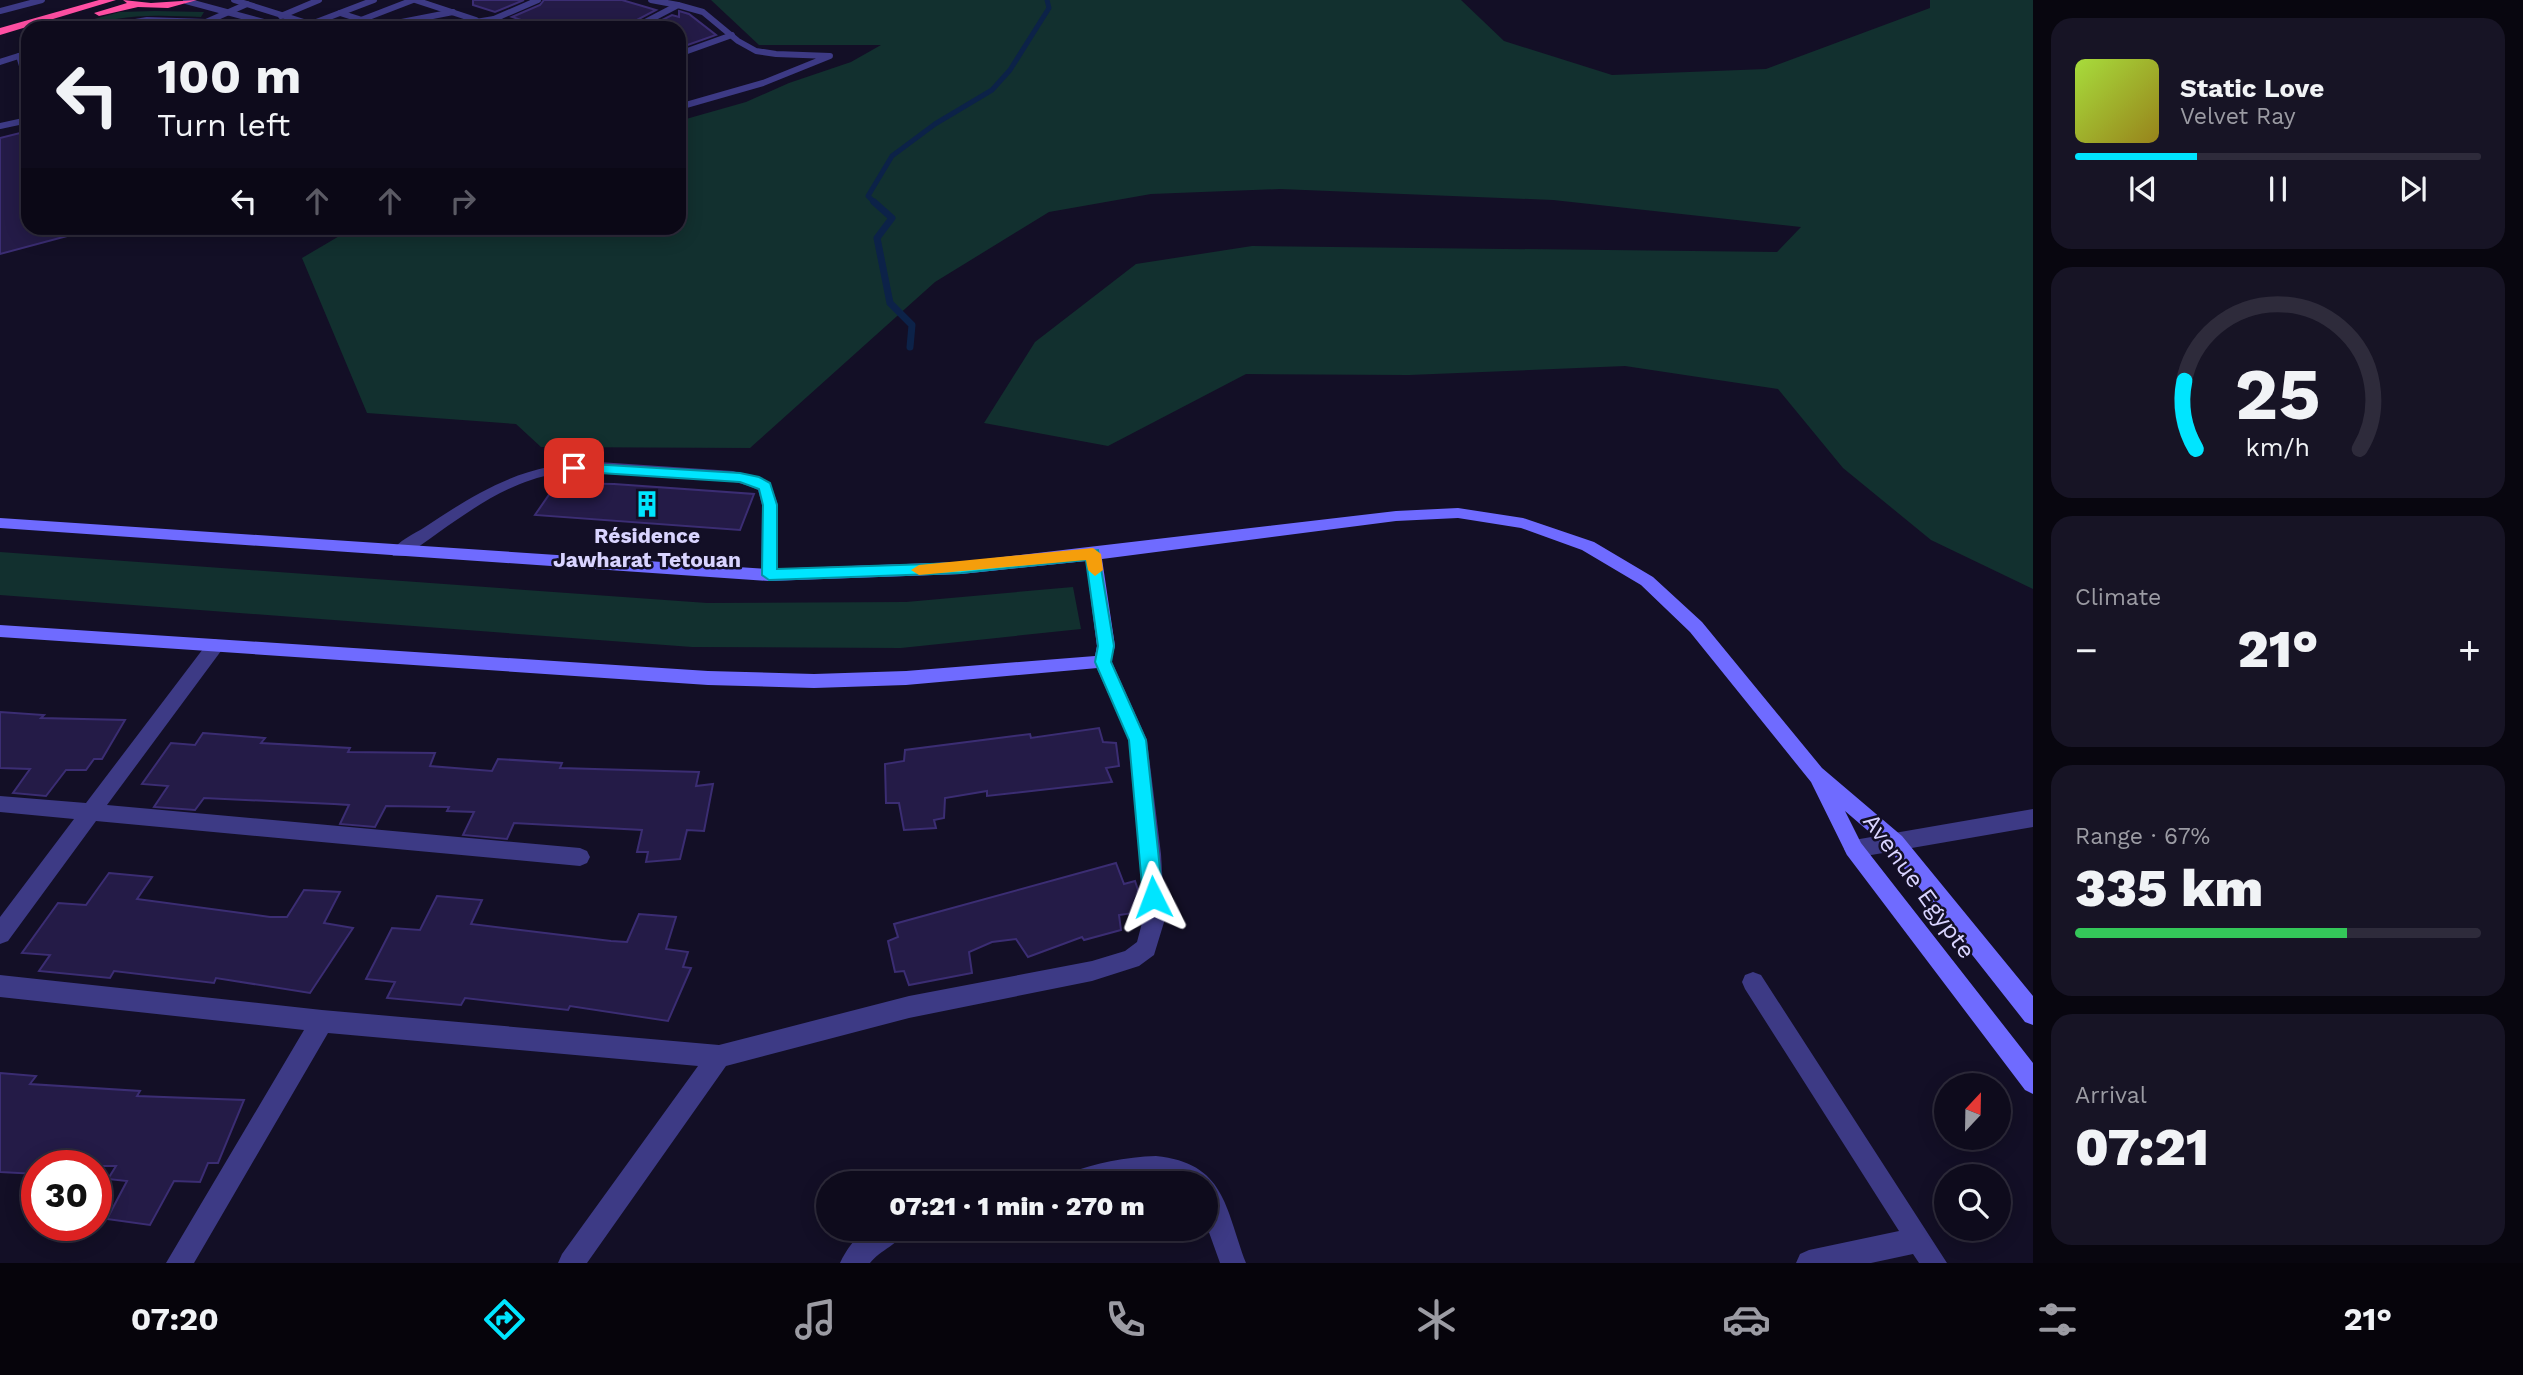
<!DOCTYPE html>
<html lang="en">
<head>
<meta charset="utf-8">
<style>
	:root { --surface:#0e0b1c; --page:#171425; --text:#f1f3f6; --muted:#9b9ba3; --line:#2e2b3b; --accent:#00e5ff }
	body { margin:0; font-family:"Work Sans",sans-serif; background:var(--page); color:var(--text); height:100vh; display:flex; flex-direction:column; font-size:26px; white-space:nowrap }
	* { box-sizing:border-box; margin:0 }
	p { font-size:23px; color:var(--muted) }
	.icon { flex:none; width:38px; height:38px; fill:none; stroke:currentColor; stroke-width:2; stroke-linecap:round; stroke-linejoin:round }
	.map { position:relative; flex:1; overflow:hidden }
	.panel { display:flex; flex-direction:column; gap:18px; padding:18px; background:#08060f; width:490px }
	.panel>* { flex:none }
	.hud { position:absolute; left:21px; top:21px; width:665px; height:214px; border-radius:21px; box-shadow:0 4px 18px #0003,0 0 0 2px var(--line); background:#0e0b1c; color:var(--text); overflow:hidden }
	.needle { width:46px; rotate:22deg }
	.controls { position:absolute; left:1934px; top:1073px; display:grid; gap:14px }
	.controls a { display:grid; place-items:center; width:77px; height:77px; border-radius:50%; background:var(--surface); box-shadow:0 4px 18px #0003,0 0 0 2px var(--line); font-size:35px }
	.speed { position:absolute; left:21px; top:1150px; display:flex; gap:14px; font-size:35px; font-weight:700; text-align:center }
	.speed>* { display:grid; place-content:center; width:91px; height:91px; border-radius:50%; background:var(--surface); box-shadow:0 4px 18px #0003,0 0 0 2px var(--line); line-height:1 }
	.speed .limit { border:10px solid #d22; background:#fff; color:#111 }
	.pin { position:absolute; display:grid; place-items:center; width:60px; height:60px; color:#fff; margin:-30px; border-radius:14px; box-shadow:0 4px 10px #0006 }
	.me { position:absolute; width:77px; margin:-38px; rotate:357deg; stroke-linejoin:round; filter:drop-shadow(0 0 5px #0008) }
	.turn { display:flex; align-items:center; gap:24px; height:147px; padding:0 21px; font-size:32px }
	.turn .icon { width:91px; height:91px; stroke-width:2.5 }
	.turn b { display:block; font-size:49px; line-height:60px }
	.lanes { display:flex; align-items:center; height:66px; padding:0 21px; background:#0003; justify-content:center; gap:35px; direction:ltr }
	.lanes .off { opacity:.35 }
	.big { font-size:52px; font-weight:800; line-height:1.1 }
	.panel .widget { flex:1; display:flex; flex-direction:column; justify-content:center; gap:10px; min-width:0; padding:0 24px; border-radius:21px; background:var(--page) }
	.panel .dial { align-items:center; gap:0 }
	.dial svg { height:182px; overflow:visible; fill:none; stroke:var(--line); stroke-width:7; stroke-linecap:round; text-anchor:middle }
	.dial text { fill:var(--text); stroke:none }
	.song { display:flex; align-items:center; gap:21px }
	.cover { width:84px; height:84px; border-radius:10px; background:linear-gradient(135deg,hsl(80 70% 55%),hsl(50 70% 35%)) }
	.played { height:7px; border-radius:4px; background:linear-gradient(90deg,var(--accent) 30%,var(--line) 30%) }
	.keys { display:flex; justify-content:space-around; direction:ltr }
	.heat { display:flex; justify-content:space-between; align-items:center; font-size:38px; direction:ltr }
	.charge { height:10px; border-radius:5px; background:linear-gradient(90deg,#34c759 67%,var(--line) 0) }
	.trip { position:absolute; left:816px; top:1171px; width:402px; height:70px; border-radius:35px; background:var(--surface); box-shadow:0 4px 18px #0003,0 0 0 2px var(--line); font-weight:800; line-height:70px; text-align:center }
	.dock { display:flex; height:112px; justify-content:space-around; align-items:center; background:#06040b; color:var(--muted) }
	.dock .icon { width:49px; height:49px }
	.dock .on { color:var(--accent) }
	.dock b { font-size:32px; color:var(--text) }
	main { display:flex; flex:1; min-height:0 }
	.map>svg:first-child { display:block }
	.green { fill:#12302f }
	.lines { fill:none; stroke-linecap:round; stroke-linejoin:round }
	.stream-far1 { stroke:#0c2248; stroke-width:5 }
	.stream { stroke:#0c2248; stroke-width:7 }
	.building { fill:#241b47; stroke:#3b2d73; stroke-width:2 }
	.lane { stroke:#3d3a85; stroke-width:6 }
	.street { fill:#3d3a85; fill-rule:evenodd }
	.secondary { fill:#6f6bff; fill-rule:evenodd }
	.highway { fill:#ff4fa3; fill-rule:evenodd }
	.route { fill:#00e5ff; stroke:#0095a6; stroke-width:2 }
	.slow { fill:#f59e0b }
	.labels { text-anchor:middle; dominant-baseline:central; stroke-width:5; stroke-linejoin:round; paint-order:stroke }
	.poi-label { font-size:21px; font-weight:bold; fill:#d9d4ff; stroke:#130f26 }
	.near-street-label { font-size:24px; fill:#d9d4ff; stroke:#130f26 }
</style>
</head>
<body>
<main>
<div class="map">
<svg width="2033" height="1263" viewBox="0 0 2033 1263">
	<rect width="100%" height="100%" fill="#130f26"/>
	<g class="green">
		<polygon points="711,0 1461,0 1504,41 1612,75 1766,69 1930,8 1930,0 2033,0 2033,589 1931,540 1843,468 1778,389 1625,366 1409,375 1246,374 1108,446 984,423 1035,342 1136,264 1252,246 1777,252 1801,227 1553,200 1280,189 1151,194 1049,212 935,282 750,448 541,447 516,424 367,413 302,258 353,228 679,228 679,121 746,102 789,83 851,62 881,45 759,45"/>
		<path d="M155,11L204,12L201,17C173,16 144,14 116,19C95,24 84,28 61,28L120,12Z"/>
		<polygon points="0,552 707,603 906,602 1073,587 1081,629 901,648 692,647 0,595"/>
	</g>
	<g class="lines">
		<polyline class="stream-far1" points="876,204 868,196 892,156 935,124 992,90 1010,70 1049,8 1047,0"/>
		<polyline class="stream" points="874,202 892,218 877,238 890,303 912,325 910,347"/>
	</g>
	<g class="building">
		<polygon points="473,0 524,0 495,12 473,5"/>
		<polygon points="544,0 622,0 656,10 631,23 628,28 545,28 512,17 540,5"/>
		<polygon points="679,11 689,14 716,35 679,48 679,28 646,28 672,15 679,17"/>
		<polygon points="28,131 28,228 70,228 71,235 0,254 0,138"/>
		<polygon points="557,483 614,484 754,494 740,530 535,515"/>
		<polygon points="0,712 44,715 41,718 125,720 102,759 94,759 86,770 66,770 46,796 13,793 30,769 0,768"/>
		<polygon points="1099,728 1103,742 1116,743 1119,766 1106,768 1112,782 987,796 987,791 945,798 944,818 934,820 936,828 904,830 899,803 886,803 885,764 904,761 905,750 1030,734 1031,738"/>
		<polygon points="203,733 265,738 261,743 350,748 348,752 435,753 430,766 492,771 498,759 562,763 560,768 699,772 696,786 713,784 704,831 687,830 680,859 646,862 648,852 637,852 642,830 514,823 507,839 463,835 474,812 447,811 449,807 386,806 375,827 340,824 349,805 334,804 204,798 195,810 154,807 168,786 142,784 171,743 195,745"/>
		<polygon points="1116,863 1124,884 1135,881 1140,896 1140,912 1119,915 1121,930 1084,940 1082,937 1028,957 1016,939 992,942 969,952 972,973 909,985 904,971 895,972 888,941 898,937 894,924"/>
		<polygon points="109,873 152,877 137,899 270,917 287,917 304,890 340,892 324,923 353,928 310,993 216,978 214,983 114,971 110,978 39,971 50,955 22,953 58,903 86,905"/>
		<polygon points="437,896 482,900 471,924 611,941 627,942 639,914 676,917 666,949 688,952 683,967 691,968 668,1021 570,1006 568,1010 465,998 461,1005 387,998 395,982 366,979 392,928 420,930"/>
		<polygon points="0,1073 36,1076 30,1084 140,1091 137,1096 244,1100 218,1163 208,1163 200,1182 174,1181 150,1225 107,1219 127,1181 108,1179 116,1166 37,1166 37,1174 0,1172"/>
	</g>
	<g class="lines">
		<g class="lane">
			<polyline points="234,0 323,28"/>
			<polyline points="415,0 476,20"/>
			<polyline points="651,0 678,5"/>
			<polyline points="186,1 286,28"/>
			<polyline points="0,11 42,0"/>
			<polyline points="340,13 381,26 453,12"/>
			<polyline points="281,16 319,0"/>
			<polyline points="494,19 521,28"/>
			<polyline points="361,20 413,0"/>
			<polyline points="311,24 374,0"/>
			<polyline points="101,28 147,20 206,22 247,4"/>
			<polyline points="439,28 494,19 538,0"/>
			<polyline points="634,28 678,5 703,12 738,41 756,51 776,54 830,56 763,83 679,107"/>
			<polyline points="679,54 732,35"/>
			<polyline points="19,56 28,86"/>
			<polyline points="0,62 28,53"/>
			<polyline points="0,126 28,120"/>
		</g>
		<g class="street">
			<path d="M599,462L733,471L770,483L778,505L777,575L775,579L769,581L761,575L762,505L758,490C730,476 698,480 668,477C631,475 592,468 555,474C499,483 450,526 405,556H393L391,552C398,541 414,534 425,527C482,489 529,461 599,462Z"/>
			<polygon points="215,639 221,641 224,646 221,651 107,805 580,848 587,851 590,857 587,863 580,866 96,821 8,941 0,944 0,917 74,819 0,812 0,796 86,803 209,641"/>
			<polygon points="1103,655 1109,657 1112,662 1147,740 1161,854 1165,919 1154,955 1139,966 1092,981 909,1018 726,1066 587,1263 558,1263 562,1254 698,1066 328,1033 194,1263 166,1263 304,1030 0,997 0,975 322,1010 719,1045 909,996 1092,961 1125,951 1137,942 1143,919 1141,854 1129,740 1094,662 1097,657"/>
			<polygon points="2033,809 2033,827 1854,858 1847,855 1844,849 1847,843 1854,840"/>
			<polygon points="1753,972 1761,975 1947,1263 1919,1263 1913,1254 1871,1263 1796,1263 1800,1254 1809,1250 1899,1231 1745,989 1742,982 1745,975"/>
			<path d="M1156,1156C1225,1163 1225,1207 1246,1263H1220L1206,1224V1183L1156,1180L1064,1183L1067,1174C1094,1163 1126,1157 1156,1156Z"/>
			<path d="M868,1228H907C900,1244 880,1250 870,1263H840C846,1250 856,1236 868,1228Z"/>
		</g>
		<polygon class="secondary" points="1458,508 1523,518 1594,542 1653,577 1702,622 1822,768 1902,836 2033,996 2033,1025 2025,1022 1888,848 1845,811 1861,843 2033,1063 2033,1094 2025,1090 1847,855 1811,782 1690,632 1641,585 1582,550 1521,528 1458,518 1396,521 1102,559 1115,646 1109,667 906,685 814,688 708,685 0,637 0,625 708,671 814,674 906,671 1095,656 1097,646 1086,561 961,574 769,581 0,528 0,518 769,569 961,562 1396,511"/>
		<g class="highway">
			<polygon points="99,0 116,0 0,35 0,28"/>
			<polygon points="123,0 151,3 197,0 168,8 138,7 99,16 94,13 127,3"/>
		</g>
	</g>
	<polygon class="route" points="574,463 740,473 759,477 770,483 777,505 777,569 961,563 1098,550 1114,646 1111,662 1146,740 1163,897 1160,903 1153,906 1146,903 1143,897 1129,740 1095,662 1098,646 1086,560 961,573 769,580 762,575 763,505 759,489 740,482 569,471 567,468"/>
	<polygon class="slow" points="1093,548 1101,554 1103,570 1095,576 1088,570 1086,560 919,575 911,570 919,565"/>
	<defs>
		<symbol id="building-bare" viewBox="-9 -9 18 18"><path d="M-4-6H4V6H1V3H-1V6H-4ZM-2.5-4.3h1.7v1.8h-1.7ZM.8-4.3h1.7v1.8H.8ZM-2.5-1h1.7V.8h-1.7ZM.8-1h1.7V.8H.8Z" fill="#00e5ff" stroke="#130f26" stroke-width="2.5" paint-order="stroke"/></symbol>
	</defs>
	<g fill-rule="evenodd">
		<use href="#building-bare" x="628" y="485" width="38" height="38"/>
	</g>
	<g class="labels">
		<g class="poi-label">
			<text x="647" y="535">Résidence<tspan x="647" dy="24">Jawharat Tetouan</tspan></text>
		</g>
		<g class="near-street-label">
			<text transform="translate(1919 886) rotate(54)">Avenue Egypte</text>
		</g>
	</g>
</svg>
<div class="controls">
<a><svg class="needle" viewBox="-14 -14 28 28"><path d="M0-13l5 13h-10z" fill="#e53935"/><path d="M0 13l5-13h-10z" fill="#9b9ba3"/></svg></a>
<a><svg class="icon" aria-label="search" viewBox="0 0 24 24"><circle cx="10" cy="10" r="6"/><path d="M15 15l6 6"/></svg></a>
</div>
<div class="speed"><div class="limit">30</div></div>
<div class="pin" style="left:574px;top:468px;background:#d93025"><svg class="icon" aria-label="arrive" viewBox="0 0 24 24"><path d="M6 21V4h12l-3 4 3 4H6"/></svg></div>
<svg class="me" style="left:1153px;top:897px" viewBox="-20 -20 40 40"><path d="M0-17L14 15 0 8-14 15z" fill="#00e5ff" stroke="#fff" stroke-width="4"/></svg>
<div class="trip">07:21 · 1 min · 270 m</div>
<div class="hud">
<div class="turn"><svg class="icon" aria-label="left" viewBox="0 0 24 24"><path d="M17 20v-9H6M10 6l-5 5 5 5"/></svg><div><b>100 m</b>Turn left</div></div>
<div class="lanes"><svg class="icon" aria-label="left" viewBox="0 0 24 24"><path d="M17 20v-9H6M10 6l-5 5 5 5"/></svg><svg class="icon off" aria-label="ahead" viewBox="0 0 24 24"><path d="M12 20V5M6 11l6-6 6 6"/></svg><svg class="icon off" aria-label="ahead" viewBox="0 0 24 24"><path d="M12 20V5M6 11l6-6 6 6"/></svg><svg class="icon off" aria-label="right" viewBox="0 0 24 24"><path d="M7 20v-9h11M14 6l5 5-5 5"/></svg></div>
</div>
</div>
<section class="panel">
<div class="widget">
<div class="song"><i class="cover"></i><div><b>Static Love</b><p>Velvet Ray</p></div></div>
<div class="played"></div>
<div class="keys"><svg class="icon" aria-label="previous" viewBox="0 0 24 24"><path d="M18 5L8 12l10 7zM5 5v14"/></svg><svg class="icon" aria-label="pause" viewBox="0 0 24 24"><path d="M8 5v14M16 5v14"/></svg><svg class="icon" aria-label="next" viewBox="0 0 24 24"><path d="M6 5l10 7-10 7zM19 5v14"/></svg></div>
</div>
<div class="widget dial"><svg viewBox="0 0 100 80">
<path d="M14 69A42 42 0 1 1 86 69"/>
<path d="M14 69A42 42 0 0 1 9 39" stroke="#00e5ff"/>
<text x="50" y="56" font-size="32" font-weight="700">25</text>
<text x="50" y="72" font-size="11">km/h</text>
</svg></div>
<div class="widget"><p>Climate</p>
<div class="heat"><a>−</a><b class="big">21°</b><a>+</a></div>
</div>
<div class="widget"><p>Range · 67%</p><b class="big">335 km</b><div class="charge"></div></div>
<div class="widget"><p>Arrival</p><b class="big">07:21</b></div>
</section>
</main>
<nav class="dock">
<b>07:20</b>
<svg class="icon on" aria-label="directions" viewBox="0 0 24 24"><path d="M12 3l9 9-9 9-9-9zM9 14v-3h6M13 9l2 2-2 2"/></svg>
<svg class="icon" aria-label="music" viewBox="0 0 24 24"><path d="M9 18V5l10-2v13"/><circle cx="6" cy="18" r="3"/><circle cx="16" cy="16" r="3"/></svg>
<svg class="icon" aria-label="phone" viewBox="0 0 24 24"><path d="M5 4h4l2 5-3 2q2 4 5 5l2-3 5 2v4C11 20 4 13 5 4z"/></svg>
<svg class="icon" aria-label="climate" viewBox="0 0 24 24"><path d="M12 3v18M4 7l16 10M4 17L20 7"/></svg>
<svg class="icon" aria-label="car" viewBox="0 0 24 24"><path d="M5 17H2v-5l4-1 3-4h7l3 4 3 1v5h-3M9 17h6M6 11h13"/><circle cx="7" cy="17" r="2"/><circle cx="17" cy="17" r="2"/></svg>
<svg class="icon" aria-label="filters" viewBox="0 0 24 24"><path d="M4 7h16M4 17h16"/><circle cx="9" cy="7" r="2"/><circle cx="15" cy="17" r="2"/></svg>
<b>21°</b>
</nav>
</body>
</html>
